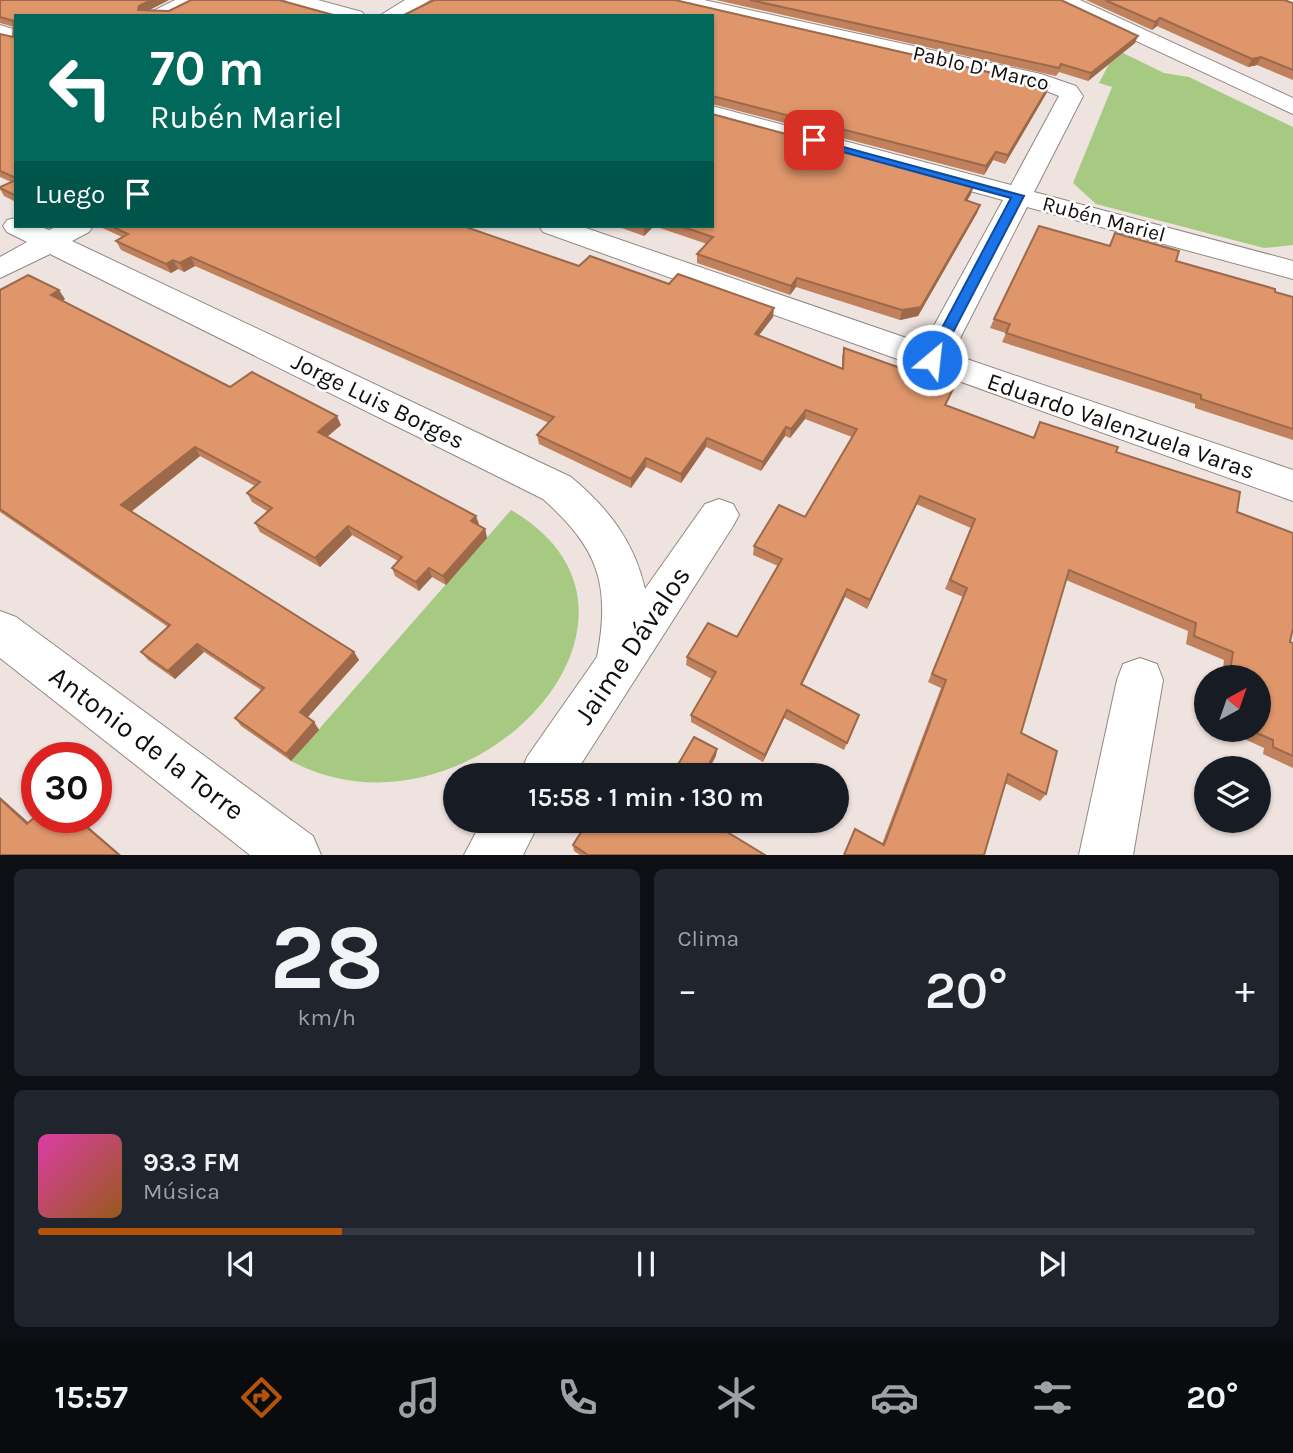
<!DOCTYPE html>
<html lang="es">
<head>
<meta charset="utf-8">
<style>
	:root { --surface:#171b24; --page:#20242c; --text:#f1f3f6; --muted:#9ea1a6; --line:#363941; --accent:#b45309 }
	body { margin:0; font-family:Karla,sans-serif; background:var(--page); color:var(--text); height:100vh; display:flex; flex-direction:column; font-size:26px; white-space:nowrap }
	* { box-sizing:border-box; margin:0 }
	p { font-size:23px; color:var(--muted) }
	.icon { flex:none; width:38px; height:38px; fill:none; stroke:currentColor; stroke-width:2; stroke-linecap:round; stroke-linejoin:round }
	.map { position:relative; height:855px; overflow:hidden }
	.sheet { display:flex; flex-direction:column; gap:14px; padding:14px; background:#0d0f14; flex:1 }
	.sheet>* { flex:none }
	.guide { position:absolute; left:14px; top:14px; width:700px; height:214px; border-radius:0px; box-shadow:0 2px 5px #0004; background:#00695c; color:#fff; overflow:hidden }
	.needle { width:46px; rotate:40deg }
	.controls { position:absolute; left:1194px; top:665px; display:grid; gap:14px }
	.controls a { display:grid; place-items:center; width:77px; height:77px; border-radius:50%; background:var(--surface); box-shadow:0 2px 5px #0004; font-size:35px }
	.speed { position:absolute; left:21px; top:742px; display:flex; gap:14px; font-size:35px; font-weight:700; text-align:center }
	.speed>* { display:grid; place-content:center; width:91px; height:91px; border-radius:50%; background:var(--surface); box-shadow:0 2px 5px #0004; line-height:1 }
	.speed .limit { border:10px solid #d22; background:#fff; color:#111 }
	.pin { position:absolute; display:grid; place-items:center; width:60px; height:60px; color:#fff; margin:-30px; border-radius:14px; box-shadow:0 4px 10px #0006 }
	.me { position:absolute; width:77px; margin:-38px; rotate:28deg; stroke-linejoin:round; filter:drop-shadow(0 0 5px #0008) }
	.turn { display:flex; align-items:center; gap:24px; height:147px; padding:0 21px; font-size:32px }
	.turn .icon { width:91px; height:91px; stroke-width:2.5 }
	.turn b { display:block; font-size:49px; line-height:60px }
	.then { display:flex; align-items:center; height:66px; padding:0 21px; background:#0003; gap:14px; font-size:26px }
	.big { font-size:52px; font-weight:600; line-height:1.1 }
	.sheet .card { flex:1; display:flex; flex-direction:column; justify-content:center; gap:10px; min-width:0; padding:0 24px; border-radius:10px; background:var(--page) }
	.sheet .dial { align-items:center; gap:0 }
	.dial b { font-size:91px; line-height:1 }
	.song { display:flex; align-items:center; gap:21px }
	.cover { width:84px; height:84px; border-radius:10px; background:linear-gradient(135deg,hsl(320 70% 55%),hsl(30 70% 35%)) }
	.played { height:7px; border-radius:4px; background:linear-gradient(90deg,var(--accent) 25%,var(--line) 25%) }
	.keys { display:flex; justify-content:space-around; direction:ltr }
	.heat { display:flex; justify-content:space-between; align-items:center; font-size:38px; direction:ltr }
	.sheet .tiles { flex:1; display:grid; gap:14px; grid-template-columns:1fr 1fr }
	.card:last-child { grid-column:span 2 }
	.trip { position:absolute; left:443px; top:763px; width:406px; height:70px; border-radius:35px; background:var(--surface); box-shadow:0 2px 5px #0004; font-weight:600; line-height:70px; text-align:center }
	.tabs { display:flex; height:112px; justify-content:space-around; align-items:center; background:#090b0e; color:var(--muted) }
	.tabs .icon { width:49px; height:49px }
	.tabs .selected { color:var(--accent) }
	.tabs b { font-size:32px; color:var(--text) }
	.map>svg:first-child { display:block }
	.green { fill:#a7ca82 }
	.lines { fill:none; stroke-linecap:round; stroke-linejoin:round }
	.street-casing { stroke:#928884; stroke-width:2 }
	.street { fill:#fff; fill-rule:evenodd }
	.wall { fill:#c0815c }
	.shaded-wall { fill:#9c694b }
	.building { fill:#df966b; stroke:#9c694b; stroke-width:2 }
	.route { fill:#1a73e8; stroke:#114b97; stroke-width:2 }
	.labels { text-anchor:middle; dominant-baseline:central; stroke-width:5; stroke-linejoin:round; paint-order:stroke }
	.far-street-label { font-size:21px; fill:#120e0d; stroke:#fff }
	.street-label { font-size:24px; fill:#120e0d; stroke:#fff }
	.near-street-label { font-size:28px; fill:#120e0d; stroke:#fff }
</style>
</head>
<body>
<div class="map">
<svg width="1293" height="855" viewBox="0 0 1293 855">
	<rect width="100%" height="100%" fill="#eee3df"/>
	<g class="green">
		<polygon points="1123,53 1164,73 1189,77 1293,127 1293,245 1264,248 1096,204 1073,183 1112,87 1099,83 1109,64"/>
		<path d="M511,510C694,616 467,855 291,761Z"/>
	</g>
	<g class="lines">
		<defs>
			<g id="street">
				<polygon points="175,0 202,0 171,16 143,16"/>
				<polygon points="285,0 318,0 362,12 365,16 331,16 288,4"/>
				<polygon points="405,0 430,0 405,16 379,16"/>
				<polygon points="667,0 704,0 1041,74 1076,86 1083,96 1034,192 1293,261 1293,279 1027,207 952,354 1293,470 1293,501 543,232 539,226 580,226 924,344 1003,200 712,120 712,106 1011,185 1059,96 1034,86 677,6"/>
				<polygon points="1054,0 1080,0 1293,98 1293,114 1057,4"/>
				<polygon points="1276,0 1293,0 1293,9"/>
				<polygon points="0,25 16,30 16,43 0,38"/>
				<path d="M16,218V226H39L49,230L58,226H93L89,232L72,241L571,477C608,508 634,541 645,589L705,504L719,499L733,504L739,515L733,526L574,775H520L527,757L597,657C611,584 598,548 543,499L50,254L0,278V257L27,242L7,232L3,226L7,220Z"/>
				<polygon points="0,611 16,617 313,836 321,855 250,855 0,658"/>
				<polygon points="1140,658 1157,664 1163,680 1133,855 1079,855 1117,680 1123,664"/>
				<polygon points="482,821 540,821 523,855 464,855"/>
			</g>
		</defs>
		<use href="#street" class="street-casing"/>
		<use href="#street" class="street"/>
	</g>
	<g class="wall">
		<polygon points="0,0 169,0 148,10 337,16 16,16 16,202 4,196 0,189 0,187 11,182 0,177 0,34 13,37 14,27 0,23"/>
		<polygon points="716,0 1061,0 1135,43 1088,81 1059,72 1056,76"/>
		<polygon points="1086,0 1284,0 1293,3 1293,80 1257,65 1248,67 1157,26 1152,30"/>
		<polygon points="677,1 1049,86 1046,94 1005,164 993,160 984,175 712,104 712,16"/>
		<polygon points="974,185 971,194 967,201 980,205 977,213 918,316 900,320 796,287 790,295 697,263 697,254 707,244 654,226 644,236 616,226 712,226"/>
		<polygon points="98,226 463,226 579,266 669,284 773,317 759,335 842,368 842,357 844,348 954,387 946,405 1033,437 1040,422 1116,452 1237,512 1290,642 1293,643 1293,768 1263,754 1264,748 1225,730 1258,730 1258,677 1222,677 1224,660 1186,644 1188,631 1066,580 1021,733 1046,794 1040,801 1005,783 984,855 844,855 855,829 882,844 941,688 928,682 963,597 945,589 971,528 916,504 867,609 845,597 802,685 859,715 844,750 784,718 763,762 691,722 691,715 712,679 686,665 687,657 737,637 778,566 753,555 754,546 805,517 852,437 805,419 790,438 785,436 761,471 706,447 681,483 646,467 631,488 539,444 537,435 549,423 195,266 184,272 178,269 171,273 121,250 116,241 122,237"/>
		<polygon points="1115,233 1176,261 1293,297 1293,440 1195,408 1195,404 1002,342 1006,333 990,328 994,319 1109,245"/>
		<polygon points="0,290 65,299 62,301 230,387 341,425 327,437 479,524 478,525 485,529 487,538 446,585 432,577 419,591 395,576 392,568 398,561 352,535 320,567 260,532 255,523 267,511 252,502 247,493 255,486 200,456 131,512 354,652 359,660 307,718 314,722 319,730 291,761 241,726 235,718 261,690 204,652 175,679 148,660 141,652 168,627 0,512"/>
		<polygon points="573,845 765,855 580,855 574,851"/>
	</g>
	<g class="shaded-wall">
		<polygon points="151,0 169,0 142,14 138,10 139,6"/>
		<polygon points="1160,18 1157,26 1152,30 1155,22"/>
		<polygon points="1138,36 1135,43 1088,81 1091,73"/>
		<polygon points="1261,57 1257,65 1248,67 1252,59"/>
		<polygon points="1049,86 1046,94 1005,164 1008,155"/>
		<polygon points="996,152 993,160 984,175 986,166"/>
		<polygon points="974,185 971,194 962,209 965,200"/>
		<polygon points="980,205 977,213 918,316 900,320 902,310"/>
		<polygon points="645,226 654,226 644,236 644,227"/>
		<polygon points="191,257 195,266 184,272 180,263"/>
		<polygon points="173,260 178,269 171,273 166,264"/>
		<polygon points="797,278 796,287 790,295 791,286"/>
		<polygon points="59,290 65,299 57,304 51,295"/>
		<polygon points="774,308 773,317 753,343 755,334"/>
		<polygon points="806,410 805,419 790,438 791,429"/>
		<polygon points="337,416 341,425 322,441 318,432"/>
		<polygon points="786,427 785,436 761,471 763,462"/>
		<polygon points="707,438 706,447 681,483 681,474"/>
		<polygon points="195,447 200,456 128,514 121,505"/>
		<polygon points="646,458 646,467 631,488 631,479"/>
		<polygon points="920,496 916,504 867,609 870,600"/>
		<polygon points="476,516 479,524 473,530 471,521"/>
		<polygon points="348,526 352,535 320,567 315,558"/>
		<polygon points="485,529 487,538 446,585 443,576"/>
		<polygon points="429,568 432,577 419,591 416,582"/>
		<polygon points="847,589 845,597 798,692 801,684"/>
		<polygon points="197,644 204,652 175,679 168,671"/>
		<polygon points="354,652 359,660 305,720 300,712"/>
		<polygon points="787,710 784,718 763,762 765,755"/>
		<polygon points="314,722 319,730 291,761 286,754"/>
		<polygon points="717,749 716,756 706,775 703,775"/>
		<polygon points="0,797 37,830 27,824 0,799"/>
		<polygon points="75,817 77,817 121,855 119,855"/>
	</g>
	<g class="building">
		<polygon points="0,0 151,0 139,6 138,10 169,11 191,0 279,0 337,16 16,16 16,178 0,171 0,34 13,37 14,21 0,17"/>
		<polygon points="434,0 675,0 1049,86 1008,155 996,152 986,166 712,96 712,16 402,16"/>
		<polygon points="750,0 1061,0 1138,36 1091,73 1061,64 1059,68"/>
		<polygon points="1105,0 1284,0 1293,3 1293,70 1261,57 1252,59 1160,18 1155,22"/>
		<polygon points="712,114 974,185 965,200 980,205 921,307 902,310 797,278 791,286 697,254 713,237 680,226 712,226"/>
		<polygon points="16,180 16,196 0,188 0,187"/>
		<polygon points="111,226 463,226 579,266 590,256 669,284 678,274 774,308 755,334 843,369 844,348 954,387 945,405 1034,438 1040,422 1118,447 1116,452 1240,492 1237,512 1293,533 1293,628 1290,642 1293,643 1293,756 1273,747 1273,740 1250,730 1258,730 1258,677 1229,677 1233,652 1194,636 1196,623 1069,570 1021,733 1057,751 1046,794 1008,774 984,855 844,855 855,829 884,845 946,680 932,674 967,588 950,580 975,519 920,496 870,600 847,589 801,684 859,715 847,743 787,710 765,755 691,715 716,672 687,657 708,623 737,637 782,559 754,546 779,505 805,517 857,429 806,410 791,429 786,427 763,462 707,438 681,474 646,458 631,479 537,435 554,417 191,257 180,263 173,260 166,264 116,241 128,234"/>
		<polygon points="1039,226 1110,246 1115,233 1179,251 1176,261 1275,289 1275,292 1293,297 1293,429 1201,399 1201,395 1006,333 1010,324 994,319"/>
		<polygon points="28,275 59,290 51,295 230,387 252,372 337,416 318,432 476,516 471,521 485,529 443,576 429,568 416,582 392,568 402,557 348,526 315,558 255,523 272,508 247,493 260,482 195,447 121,505 354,652 300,712 314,722 286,754 235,718 264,688 197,644 168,671 141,652 170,625 0,509 0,290"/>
		<polygon points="694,737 717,749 703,775 672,775"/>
		<polygon points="621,765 638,775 615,775"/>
		<polygon points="0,799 27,824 37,815 37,817 75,817 119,855 0,855"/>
		<polygon points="588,821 709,821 765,855 588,855 573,845"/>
	</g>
	<polygon class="route" points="810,138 1024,196 937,363 932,365 925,360 1011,198 810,143"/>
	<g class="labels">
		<g class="far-street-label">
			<text transform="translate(981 68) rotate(13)">Pablo D' Marco</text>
			<text transform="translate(1104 219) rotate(15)">Rubén Mariel</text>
		</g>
		<g class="street-label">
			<text transform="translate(378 401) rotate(26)">Jorge Luis Borges</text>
			<text transform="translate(1121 426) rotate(19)">Eduardo Valenzuela Varas</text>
		</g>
		<g class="near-street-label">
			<text transform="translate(632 645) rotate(-56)">Jaime Dávalos</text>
			<text transform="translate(147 743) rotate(37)">Antonio de la Torre</text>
		</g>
	</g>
</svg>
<div class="controls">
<a><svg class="needle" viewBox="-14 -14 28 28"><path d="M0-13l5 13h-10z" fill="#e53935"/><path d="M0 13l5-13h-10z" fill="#9ea1a6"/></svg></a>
<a><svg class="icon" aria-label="layers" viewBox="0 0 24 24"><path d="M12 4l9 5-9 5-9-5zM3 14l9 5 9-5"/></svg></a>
</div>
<div class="speed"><div class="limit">30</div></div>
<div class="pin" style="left:814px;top:140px;background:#d93025"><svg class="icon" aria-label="arrive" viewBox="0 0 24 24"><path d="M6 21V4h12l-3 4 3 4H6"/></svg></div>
<svg class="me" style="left:932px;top:360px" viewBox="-20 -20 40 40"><circle r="17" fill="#1a73e8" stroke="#fff" stroke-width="3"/><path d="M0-11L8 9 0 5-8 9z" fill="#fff"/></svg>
<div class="trip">15:58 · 1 min · 130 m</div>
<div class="guide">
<div class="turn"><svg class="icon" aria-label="left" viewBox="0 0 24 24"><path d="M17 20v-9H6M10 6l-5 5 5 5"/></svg><div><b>70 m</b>Rubén Mariel</div></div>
<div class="then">Luego<svg class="icon" aria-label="arrive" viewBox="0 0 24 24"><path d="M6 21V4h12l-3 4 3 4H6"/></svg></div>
</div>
</div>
<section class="sheet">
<div class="tiles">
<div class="card dial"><b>28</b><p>km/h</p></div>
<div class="card"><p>Clima</p>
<div class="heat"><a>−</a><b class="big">20°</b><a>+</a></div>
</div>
<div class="card">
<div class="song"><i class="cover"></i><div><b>93.3 FM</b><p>Música</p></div></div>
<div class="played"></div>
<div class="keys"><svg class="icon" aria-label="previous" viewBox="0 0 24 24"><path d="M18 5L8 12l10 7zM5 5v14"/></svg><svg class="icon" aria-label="pause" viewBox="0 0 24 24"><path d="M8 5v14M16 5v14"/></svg><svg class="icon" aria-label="next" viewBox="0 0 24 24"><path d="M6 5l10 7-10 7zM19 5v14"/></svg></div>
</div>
</div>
</section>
<nav class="tabs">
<b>15:57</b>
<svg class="icon selected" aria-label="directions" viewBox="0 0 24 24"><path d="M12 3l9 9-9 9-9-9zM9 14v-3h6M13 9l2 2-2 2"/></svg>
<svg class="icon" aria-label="music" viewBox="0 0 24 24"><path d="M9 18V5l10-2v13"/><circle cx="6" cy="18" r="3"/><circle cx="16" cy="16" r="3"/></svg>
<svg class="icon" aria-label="phone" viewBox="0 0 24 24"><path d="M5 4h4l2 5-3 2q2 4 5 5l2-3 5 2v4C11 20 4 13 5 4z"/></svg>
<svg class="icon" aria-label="climate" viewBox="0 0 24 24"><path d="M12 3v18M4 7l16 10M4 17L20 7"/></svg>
<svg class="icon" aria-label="car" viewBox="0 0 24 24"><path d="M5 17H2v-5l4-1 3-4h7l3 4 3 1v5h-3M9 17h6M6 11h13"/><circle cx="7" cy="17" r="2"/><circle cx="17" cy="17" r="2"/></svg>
<svg class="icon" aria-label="filters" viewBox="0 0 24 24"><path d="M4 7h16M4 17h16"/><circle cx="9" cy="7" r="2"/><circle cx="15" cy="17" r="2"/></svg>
<b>20°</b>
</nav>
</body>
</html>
